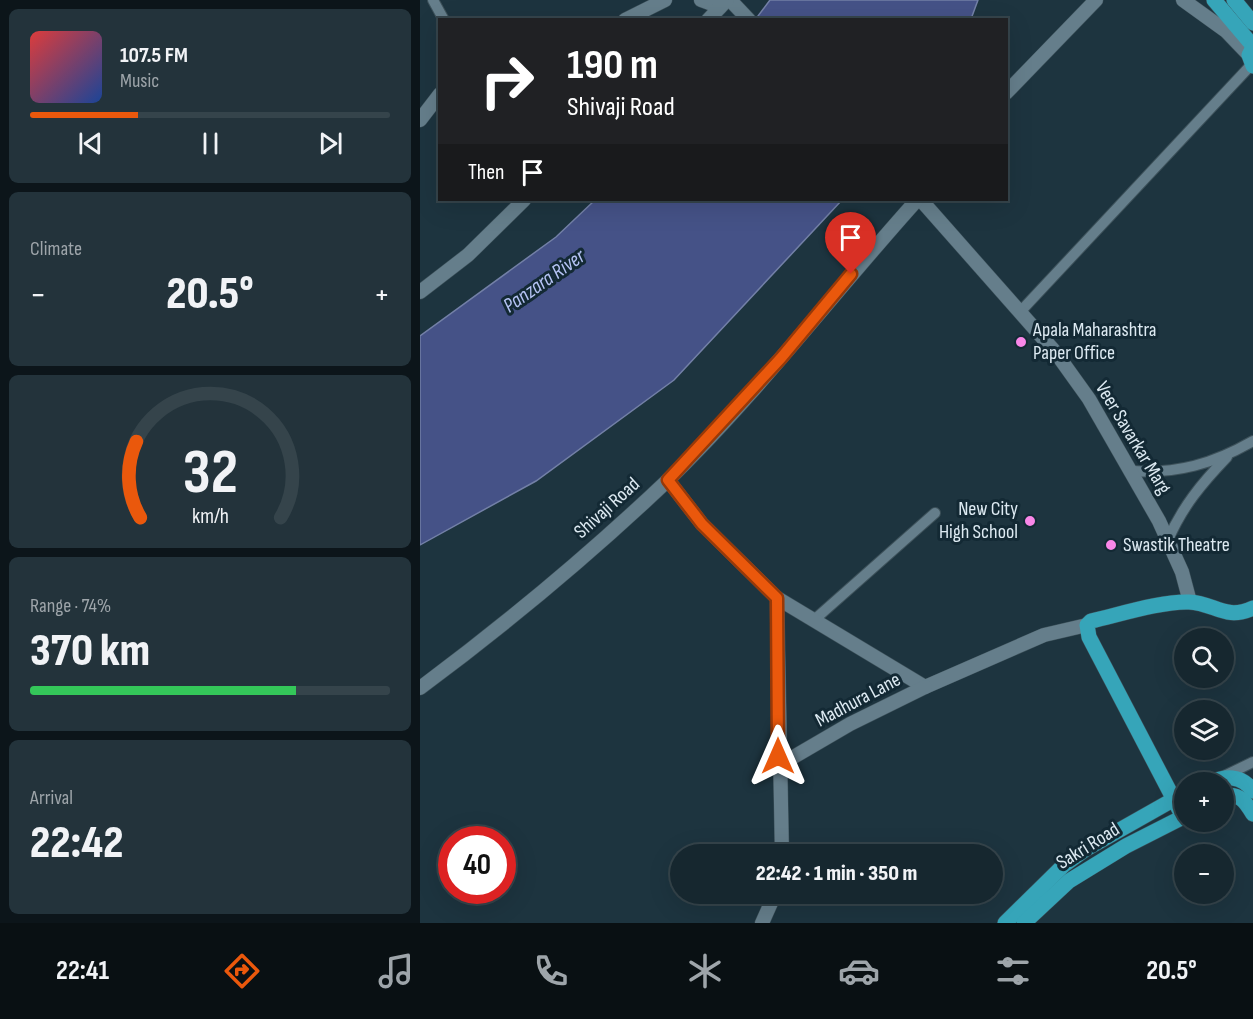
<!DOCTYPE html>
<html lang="en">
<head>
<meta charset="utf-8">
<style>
	:root { --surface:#16272f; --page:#23333b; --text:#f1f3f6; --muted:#9ea5aa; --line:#35444b; --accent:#ea580c }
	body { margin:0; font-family:"Sofia Sans Condensed",sans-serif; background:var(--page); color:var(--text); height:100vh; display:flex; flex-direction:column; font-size:22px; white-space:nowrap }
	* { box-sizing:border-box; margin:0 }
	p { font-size:20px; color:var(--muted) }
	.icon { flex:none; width:33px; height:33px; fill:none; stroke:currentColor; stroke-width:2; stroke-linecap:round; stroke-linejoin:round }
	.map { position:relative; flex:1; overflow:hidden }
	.sheet { display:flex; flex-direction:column; gap:9px; padding:9px; background:#0c151a; width:420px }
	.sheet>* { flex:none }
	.banner { position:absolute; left:18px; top:18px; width:570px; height:183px; border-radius:0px; box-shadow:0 6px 24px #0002,0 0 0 2px var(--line); background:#202124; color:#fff; overflow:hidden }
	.tools { position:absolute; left:754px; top:628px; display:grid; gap:12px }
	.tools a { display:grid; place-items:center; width:60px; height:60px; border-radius:50%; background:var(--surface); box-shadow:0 6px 24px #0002,0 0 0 2px var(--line); font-size:30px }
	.speed { position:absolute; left:18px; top:826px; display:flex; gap:12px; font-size:30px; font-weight:700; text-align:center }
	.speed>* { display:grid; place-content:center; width:78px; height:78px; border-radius:50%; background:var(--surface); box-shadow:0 6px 24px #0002,0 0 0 2px var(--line); line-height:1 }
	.speed .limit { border:9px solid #d22; background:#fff; color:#111 }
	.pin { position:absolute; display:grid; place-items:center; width:51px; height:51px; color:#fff; margin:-62px -26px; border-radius:50% 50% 50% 0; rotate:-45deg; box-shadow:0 0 6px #0007 }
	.pin .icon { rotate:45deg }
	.me { position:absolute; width:66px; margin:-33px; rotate:0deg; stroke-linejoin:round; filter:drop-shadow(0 0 4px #0008) }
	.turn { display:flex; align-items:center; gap:21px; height:126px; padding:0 30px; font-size:27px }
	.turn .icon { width:78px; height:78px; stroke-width:2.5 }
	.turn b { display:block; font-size:42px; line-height:51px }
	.then { display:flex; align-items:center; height:57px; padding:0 30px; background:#0003; gap:12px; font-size:22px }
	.big { font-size:45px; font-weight:800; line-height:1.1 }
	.sheet .widget { flex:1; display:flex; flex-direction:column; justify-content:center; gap:9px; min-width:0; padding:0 21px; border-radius:9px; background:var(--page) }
	.sheet .dial { align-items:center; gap:0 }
	.dial svg { height:156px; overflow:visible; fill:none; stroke:var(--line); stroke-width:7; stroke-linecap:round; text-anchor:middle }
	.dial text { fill:var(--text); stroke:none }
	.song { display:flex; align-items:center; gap:18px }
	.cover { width:72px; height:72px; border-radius:9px; background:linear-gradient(135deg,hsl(0 70% 55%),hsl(220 70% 35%)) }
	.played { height:6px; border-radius:3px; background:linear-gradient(90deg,var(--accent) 30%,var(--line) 30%) }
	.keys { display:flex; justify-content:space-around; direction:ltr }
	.heat { display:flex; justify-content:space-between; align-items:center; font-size:33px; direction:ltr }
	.charge { height:9px; border-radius:4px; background:linear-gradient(90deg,#34c759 74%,var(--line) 0) }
	.trip { position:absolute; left:250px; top:844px; width:333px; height:60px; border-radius:30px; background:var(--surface); box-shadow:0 6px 24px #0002,0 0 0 2px var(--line); font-weight:800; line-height:60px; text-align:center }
	.tab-bar { display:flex; height:96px; justify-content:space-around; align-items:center; background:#091013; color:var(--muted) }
	.tab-bar .icon { width:42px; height:42px }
	.tab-bar .current { color:var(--accent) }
	.tab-bar b { font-size:27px; color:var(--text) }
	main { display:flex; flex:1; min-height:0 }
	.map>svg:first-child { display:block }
	.water { fill:#455287; stroke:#7380a7; stroke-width:1.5 }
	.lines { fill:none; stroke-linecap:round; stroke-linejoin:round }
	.minor-casing { stroke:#3d515a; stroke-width:12 }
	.tertiary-casing { stroke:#3d515a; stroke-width:15 }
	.primary-casing { stroke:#3d515a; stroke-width:16 }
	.minor { stroke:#657e8b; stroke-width:10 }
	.tertiary { stroke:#657e8b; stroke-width:14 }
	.primary { stroke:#36a5b9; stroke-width:15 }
	.route-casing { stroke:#983908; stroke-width:15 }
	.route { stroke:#ea580c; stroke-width:10 }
	.poi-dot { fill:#f987e8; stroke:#132934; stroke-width:2 }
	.labels { text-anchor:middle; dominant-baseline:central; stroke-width:6; stroke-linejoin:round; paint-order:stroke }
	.poi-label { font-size:20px; fill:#ddeaf2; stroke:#132934; text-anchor:start }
	.street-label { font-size:20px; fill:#ddeaf2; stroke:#132934 }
	.water-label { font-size:21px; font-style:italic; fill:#b5c3f4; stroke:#132934 }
</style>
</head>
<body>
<main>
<section class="sheet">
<div class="widget">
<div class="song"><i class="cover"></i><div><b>107.5 FM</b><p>Music</p></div></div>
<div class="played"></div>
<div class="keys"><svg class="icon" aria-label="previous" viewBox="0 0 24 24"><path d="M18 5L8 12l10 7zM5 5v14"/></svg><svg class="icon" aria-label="pause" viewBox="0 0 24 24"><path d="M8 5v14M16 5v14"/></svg><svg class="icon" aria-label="next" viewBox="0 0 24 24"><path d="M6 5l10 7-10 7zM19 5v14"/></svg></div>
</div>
<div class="widget"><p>Climate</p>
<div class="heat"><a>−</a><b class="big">20.5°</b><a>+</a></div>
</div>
<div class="widget dial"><svg viewBox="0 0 100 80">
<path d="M14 69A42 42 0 1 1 86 69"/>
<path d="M14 69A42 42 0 0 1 12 30" stroke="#ea580c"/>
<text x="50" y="56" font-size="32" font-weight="700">32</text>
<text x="50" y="72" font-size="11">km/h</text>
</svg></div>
<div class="widget"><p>Range · 74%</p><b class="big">370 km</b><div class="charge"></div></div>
<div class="widget"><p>Arrival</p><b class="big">22:42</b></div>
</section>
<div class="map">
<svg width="833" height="923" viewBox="0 0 833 923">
	<rect width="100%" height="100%" fill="#1d343f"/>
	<g class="water">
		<polygon points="350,0 558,0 551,19 335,20"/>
		<polygon points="175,200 422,200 254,380 116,481 0,545 0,336 136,237"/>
	</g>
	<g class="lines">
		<defs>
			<g id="minor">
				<polyline points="13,0 24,20"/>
				<polyline points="600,312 832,64"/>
				<path d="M711,471C757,474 793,464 833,441"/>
				<path d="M748,540C762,507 782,483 807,457"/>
				<polyline points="394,620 515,513"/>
				<polyline points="802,777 833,762"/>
			</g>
			<g id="tertiary">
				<polyline points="281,0 300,7"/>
				<polyline points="310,0 329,20"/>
				<polyline points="763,0 806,31 829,55"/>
				<polyline points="205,20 245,0"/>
				<polyline points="288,20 307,0"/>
				<polyline points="586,93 676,0"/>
				<polyline points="0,120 20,94"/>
				<polyline points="501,200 636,353 669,399 739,521 762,572 770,602"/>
				<polyline points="0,292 48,255 104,200"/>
				<polyline points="248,480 282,524 357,598 362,855"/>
				<polyline points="357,598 505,687 624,635 667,625"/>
				<path d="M0,688C86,624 169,555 247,481C336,395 414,292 497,200"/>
				<polyline points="358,766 430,724 505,687"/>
				<polyline points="342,923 355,894"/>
			</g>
			<g id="primary">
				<polyline points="794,0 833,46"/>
				<polyline points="814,0 833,23"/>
				<polyline points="833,47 829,55 833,66"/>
				<path d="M788,783C805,776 821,774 833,791"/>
				<path d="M804,796C820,793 825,801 833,814"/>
				<path d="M763,817L669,637L667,625L671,621C698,615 742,601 769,602C795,603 805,621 833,608"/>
				<polyline points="585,923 644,865 666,849 765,793"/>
				<polyline points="604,923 649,881 706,846 765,816"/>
			</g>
		</defs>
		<use href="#minor" class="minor-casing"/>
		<use href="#tertiary" class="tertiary-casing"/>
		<use href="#primary" class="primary-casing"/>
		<use href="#minor" class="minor"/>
		<use href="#tertiary" class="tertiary"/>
		<use href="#primary" class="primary"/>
	</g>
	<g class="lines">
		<defs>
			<polyline id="route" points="358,756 357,598 282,524 248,480 361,358 431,274"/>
		</defs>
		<use href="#route" class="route-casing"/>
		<use href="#route" class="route"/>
	</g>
	<g class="poi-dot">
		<circle cx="601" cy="342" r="6"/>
		<circle cx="610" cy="521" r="6"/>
		<circle cx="691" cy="545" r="6"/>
	</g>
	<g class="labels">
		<g class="poi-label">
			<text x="613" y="330">Apala Maharashtra<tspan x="613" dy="23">Paper Office</tspan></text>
			<text x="598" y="509" text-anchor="end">New City<tspan x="598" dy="23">High School</tspan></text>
			<text x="703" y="545">Swastik Theatre</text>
		</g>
		<g class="street-label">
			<text transform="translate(713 438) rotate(59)">Veer Savarkar Marg</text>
			<text transform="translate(187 508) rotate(-42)">Shivaji Road</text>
			<text transform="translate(438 700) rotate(-28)">Madhura Lane</text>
			<text transform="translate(668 846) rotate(-32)">Sakri Road</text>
		</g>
		<g class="water-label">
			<text transform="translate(124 281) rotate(-35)">Panzara River</text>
		</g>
	</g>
</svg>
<div class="tools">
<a><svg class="icon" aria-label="search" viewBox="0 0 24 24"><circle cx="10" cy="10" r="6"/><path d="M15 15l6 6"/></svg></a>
<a><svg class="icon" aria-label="layers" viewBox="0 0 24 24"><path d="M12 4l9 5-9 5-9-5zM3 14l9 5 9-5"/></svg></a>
<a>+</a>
<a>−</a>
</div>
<div class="speed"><div class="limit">40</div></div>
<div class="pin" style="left:431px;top:274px;background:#d93025"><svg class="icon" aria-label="arrive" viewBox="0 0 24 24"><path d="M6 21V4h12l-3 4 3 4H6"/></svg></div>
<svg class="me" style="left:358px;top:756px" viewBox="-20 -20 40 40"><path d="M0-17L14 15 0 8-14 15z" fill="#ea580c" stroke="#fff" stroke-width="4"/></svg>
<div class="trip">22:42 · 1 min · 350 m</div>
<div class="banner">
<div class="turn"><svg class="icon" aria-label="right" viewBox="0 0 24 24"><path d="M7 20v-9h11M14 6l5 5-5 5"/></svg><div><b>190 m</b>Shivaji Road</div></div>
<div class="then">Then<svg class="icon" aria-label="arrive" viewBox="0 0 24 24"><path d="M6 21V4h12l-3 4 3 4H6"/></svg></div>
</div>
</div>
</main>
<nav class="tab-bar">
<b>22:41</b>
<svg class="icon current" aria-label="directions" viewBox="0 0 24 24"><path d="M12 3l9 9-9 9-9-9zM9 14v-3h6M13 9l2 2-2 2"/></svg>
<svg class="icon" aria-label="music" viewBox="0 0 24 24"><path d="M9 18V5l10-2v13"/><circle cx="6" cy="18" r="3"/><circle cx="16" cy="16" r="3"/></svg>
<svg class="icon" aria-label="phone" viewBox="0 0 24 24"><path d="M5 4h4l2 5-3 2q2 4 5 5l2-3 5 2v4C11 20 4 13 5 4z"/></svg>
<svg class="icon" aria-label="climate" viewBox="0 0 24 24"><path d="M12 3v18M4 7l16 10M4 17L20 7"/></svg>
<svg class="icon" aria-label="car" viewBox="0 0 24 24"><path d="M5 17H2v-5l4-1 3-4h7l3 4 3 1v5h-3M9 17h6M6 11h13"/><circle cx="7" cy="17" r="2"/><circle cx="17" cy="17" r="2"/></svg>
<svg class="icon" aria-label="filters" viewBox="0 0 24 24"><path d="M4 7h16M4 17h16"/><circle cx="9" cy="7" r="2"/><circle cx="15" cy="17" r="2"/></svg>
<b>20.5°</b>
</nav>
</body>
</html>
